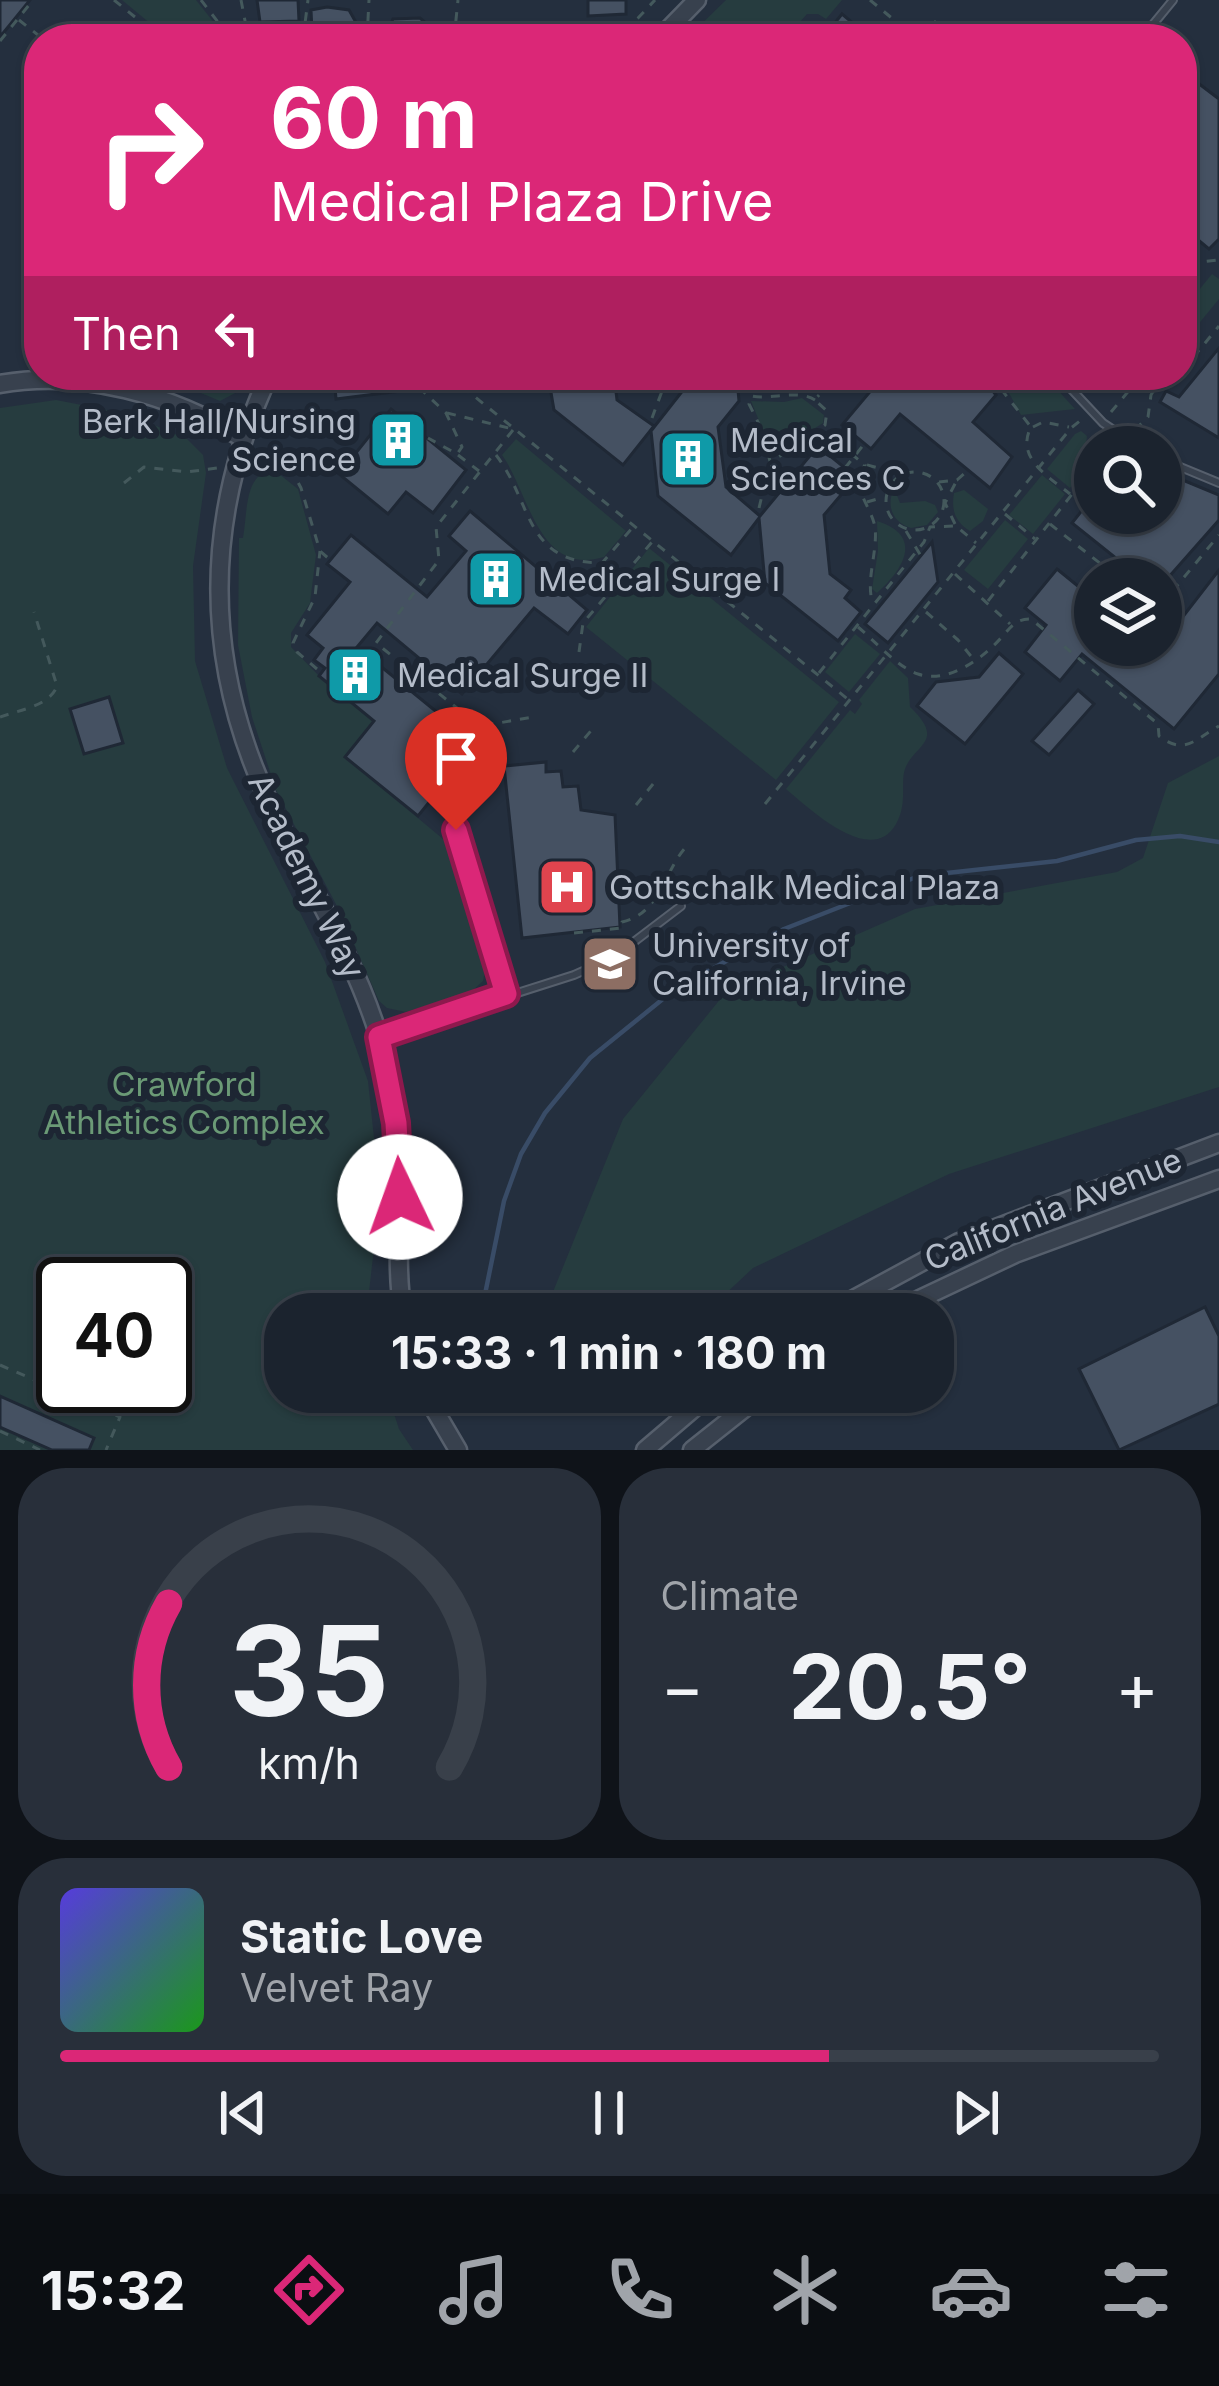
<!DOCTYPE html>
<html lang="en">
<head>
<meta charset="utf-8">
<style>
	:root { --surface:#1b232e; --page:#282f3a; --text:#f1f3f6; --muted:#a0a4aa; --line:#39404a; --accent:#db2777 }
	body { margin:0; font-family:Inter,sans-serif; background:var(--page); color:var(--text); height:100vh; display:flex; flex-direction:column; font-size:45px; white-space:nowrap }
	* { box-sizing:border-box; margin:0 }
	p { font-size:39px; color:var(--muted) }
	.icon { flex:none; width:66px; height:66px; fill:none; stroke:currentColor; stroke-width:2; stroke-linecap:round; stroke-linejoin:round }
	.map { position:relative; height:1450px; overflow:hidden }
	.drawer { display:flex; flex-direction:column; gap:18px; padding:18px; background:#0f1319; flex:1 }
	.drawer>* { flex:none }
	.banner { position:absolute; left:24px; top:24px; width:1173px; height:366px; border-radius:48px; box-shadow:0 3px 9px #0004,0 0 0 3px var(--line); background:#db2777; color:#fff; overflow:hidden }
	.controls { position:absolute; left:1074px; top:426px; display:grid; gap:24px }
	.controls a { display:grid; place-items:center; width:108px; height:108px; border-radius:50%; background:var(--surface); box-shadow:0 3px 9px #0004,0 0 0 3px var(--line); font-size:60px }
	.speed { position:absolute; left:36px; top:1257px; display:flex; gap:24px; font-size:60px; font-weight:700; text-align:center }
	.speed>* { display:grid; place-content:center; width:156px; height:156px; border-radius:50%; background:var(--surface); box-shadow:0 3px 9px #0004,0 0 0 3px var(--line); line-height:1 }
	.speed .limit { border:6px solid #111; border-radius:18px; background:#fff; color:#111 }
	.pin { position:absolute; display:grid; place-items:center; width:102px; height:102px; color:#fff; margin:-123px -51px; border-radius:50% 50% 50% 0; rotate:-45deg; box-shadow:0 0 12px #0007 }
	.pin .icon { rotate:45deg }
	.me { position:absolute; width:132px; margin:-66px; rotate:357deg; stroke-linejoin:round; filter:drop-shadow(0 0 9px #0008) }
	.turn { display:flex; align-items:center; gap:42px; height:252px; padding:0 48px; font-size:54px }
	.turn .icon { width:156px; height:156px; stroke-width:2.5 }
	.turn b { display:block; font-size:84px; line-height:102px }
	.then { display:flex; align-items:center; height:114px; padding:0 48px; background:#0003; gap:24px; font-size:45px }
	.big { font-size:90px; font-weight:700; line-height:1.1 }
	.drawer .card { flex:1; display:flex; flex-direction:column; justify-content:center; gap:18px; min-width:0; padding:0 42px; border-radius:48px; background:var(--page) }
	.drawer .dial { align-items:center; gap:0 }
	.dial svg { height:312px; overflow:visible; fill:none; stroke:var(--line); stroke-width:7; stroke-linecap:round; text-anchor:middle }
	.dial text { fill:var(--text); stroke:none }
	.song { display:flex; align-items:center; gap:36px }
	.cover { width:144px; height:144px; border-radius:18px; background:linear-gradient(135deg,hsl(250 70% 55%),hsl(120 70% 35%)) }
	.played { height:12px; border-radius:6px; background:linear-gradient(90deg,var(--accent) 70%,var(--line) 70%) }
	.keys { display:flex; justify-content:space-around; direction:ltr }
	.heat { display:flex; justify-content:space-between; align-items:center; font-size:66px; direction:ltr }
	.drawer .tiles { flex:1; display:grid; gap:18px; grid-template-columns:1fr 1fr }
	.card:last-child { grid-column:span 2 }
	.trip { position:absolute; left:264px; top:1293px; width:690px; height:120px; border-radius:48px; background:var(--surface); box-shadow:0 3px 9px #0004,0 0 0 3px var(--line); font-weight:700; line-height:120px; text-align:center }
	.menu { display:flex; height:192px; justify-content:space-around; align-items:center; background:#0b0e12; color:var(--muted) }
	.menu .icon { width:84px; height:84px }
	.menu .on { color:var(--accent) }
	.menu b { font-size:54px; color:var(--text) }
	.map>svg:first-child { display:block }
	.green { fill:#263c3f; fill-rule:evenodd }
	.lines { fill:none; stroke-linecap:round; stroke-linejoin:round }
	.stream { stroke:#394c67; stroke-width:4.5 }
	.building { fill:#455162; stroke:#1f2835; stroke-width:3 }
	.service-casing { stroke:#565f6c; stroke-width:10 }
	.tertiary-casing { stroke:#565f6c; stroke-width:21 }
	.path { stroke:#44595c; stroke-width:3; stroke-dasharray:9 9; stroke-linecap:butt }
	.service { stroke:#38414e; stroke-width:6 }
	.tertiary { stroke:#38414e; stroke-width:16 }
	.path-bridge { stroke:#44595c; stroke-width:3; stroke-dasharray:9 9; stroke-linecap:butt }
	.route-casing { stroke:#8e194d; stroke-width:30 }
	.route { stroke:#db2777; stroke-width:21 }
	.labels { text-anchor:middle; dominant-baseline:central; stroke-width:12; stroke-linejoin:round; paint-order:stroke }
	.poi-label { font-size:33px; fill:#b4bcc9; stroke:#1d2633; text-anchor:start }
	.street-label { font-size:33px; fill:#b4bcc9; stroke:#1d2633 }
	.park-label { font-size:33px; fill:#6b9a76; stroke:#1d2633 }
</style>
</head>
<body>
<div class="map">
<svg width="1219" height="1450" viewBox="0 0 1219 1450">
	<rect width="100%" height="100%" fill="#242f3e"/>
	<g class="green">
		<polygon points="122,0 196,0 227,39 169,39"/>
		<polygon points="726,0 842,0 826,19 818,14 807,14 785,39 686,39"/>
		<polygon points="1212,274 1219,279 1219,299 1182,344 1182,311"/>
		<polygon points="158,375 244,375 237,392 220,401"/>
		<polygon points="993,375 1044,375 1075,409 1021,415 1010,395"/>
		<polygon points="802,398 824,415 823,423 773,455 751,401 784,402"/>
		<path d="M56,400L128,414L187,439L203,455L206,473L193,566L195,661L227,768L325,962L368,1081L380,1195L369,1292L372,1314H285V1392H387L399,1429L413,1450H0V408ZM63,1284H165V1386H63Z"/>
		<polygon points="1081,431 1087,436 1086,445 1095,452 1070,488 1047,469 1075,434"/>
		<path d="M516,439L626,531L604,557C538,577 529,492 502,455Z"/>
		<path d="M274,470L298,489L316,555L310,603L291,633V647L319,676L374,721L346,758L449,844L486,966L483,981L471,992L406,1012L387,1008L379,1001L339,910L276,790L252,717L238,645L239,538H243C248,509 244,473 274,470Z"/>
		<polygon points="1042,475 1065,494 1033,534 1009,515"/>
		<path d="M894,488L900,503L925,501L935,505L938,512L927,525L911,528C892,522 886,506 894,488Z"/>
		<path d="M964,490L988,509L983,521L970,531C955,522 951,510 954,493Z"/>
		<polygon points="1005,520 1028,539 988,589 964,570"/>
		<path d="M877,521C925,536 903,570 877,593L872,589L878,551Z"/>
		<polygon points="649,548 839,702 776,780 586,627"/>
		<polygon points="855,634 880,654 849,692 825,672"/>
		<path d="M890,661L908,678L910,707C947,742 914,744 905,769C900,782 908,803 896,824C871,868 809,808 786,789L850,710L855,714L862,704L859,700Z"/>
		<polygon points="1219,756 1219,1087 949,1174 753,1268 704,1314 544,1314 623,1119 726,992 915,909 1117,872 1143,858 1168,783"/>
	</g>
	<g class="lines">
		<polyline class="stream" points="481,1314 504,1201 521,1154 545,1113 590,1058 674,990 784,929 919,876 1057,861 1136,840 1180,836 1219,842"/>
	</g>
	<g class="building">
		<polygon points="0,0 30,0 0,37"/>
		<polygon points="257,0 298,0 299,21 260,22"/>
		<polygon points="588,0 626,0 626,14 588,16"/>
		<polygon points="327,7 349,10 358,26 390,26 393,19 420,18 428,25 436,25 436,39 322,39 322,35 312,32 311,10"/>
		<polygon points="842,14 872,39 822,39"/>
		<polygon points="1194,80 1219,99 1219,239 1209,249 1197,239 1182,258 1182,95"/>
		<polygon points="1219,348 1219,438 1160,402 1166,391 1179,397"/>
		<polygon points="334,375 391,375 400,391 336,399"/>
		<polygon points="548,375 614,375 617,400 654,426 623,465 554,410"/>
		<polygon points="695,375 731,375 737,379 739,401 718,427 726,487 760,516 818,446 845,468 846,489 824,515 830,574 851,590 845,598 861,612 838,641 765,583 759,518 731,555 658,496 651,431"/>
		<polygon points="884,375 978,375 984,380 996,395 973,422 1012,457 990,488 900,414 871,449 842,425"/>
		<polygon points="391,409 466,470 433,513 406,492 388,514 339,474"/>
		<polygon points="1161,471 1219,495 1219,520 1167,579 1142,579 1072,523 1095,494 1095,513 1161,513"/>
		<polygon points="470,511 587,610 568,634 534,608 462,694 377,623 357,647 476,744 418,816 345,757 374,721 319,676 325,668 314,660 323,648 307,635 350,582 327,564 351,535 427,597 466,551 449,536"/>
		<polygon points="932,542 938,582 888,643 865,624"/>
		<polygon points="1057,569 1095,600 1095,645 1161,645 1219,570 1219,674 1174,729 1082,654 1060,681 1025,652 1046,625 1025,608"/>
		<polygon points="999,653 1023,674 965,744 917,706 936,682 979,677"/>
		<polygon points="1078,690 1094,704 1049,755 1032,741"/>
		<polygon points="109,697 123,743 84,754 70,709"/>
		<polygon points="546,762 546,772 561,771 563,787 578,786 581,810 615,815 620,927 522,938 504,766"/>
		<polygon points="1205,1307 1219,1336 1219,1404 1119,1450 1079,1369"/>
		<polygon points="0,1396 94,1438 89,1450 52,1450 0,1427"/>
	</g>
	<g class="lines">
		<defs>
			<g id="service">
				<polyline points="1141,39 1173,0"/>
				<polyline points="1058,375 1103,423 1139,447"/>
				<polyline points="1161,459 1219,483"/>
				<polyline points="456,830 506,993"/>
				<polyline points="382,1036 574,975 614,957 681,906"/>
			</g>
			<g id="tertiary">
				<polyline points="659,39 697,0"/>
				<path d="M269,375C203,518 203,662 270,804C306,881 353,953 378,1034C391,1076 400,1125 400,1169C401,1217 395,1266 403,1314"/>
				<path d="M0,384C81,369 173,395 242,438"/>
				<polyline points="826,1314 959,1242 1219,1143"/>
				<polyline points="888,1314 1015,1254 1219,1179"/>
				<polyline points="424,1392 458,1450"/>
				<polyline points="645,1450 713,1392"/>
				<polyline points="692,1450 765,1392"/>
			</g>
		</defs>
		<use href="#service" class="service-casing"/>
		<use href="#tertiary" class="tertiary-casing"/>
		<g class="path">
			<polyline points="114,0 162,39"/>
			<polyline points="201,0 231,39"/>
			<polyline points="241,0 247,31 263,39"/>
			<polyline points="870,0 917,39"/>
			<polyline points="19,20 43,39"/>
			<polyline points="918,37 936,21"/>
			<polyline points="303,39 308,0"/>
			<polyline points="367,39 369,0"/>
			<polyline points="454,39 458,0"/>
			<polyline points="572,39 574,34"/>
			<polyline points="608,39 638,18 655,0"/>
			<polyline points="0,41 33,0"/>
			<polyline points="1182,285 1200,262 1219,260"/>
			<polyline points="1182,371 1219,326"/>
			<polyline points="406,375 446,413 462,447 457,454 428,438"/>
			<polyline points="448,375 850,701"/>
			<polyline points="530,375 538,382"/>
			<path d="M990,375L1031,427C1015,458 1049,477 1070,494"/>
			<polyline points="1146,375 1156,382"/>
			<polyline points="1091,392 1106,375"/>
			<path d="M815,400C798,389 771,400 752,396L749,404L761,428L770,461C778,459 817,432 825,425L827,411L815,400L819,395"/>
			<polyline points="1111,412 1142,375"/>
			<polyline points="447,413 513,429"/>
			<polyline points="652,418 668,375"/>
			<polyline points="1033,427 1043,422 1069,427"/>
			<polyline points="513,430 436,527 439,560 376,643 462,712 493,724 533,717"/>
			<polyline points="1135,430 1148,417 1151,395 1158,383 1168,384 1179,375"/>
			<path d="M823,431L865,465C848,485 871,505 875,527C878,552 865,581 873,604"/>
			<polyline points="458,455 479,471"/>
			<path d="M496,455C533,503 524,563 602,563L633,527"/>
			<polyline points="867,465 882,469 890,483"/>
			<polyline points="290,467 301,488 320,551 328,558"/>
			<polyline points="883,468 900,465 907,471"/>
			<circle cx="915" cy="501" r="29"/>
			<polyline points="939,482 957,480 968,470"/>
			<polyline points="124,483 144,467 187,472 217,468"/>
			<polyline points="867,502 884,497"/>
			<polyline points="759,508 770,462"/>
			<polyline points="1005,514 1035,539"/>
			<polyline points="955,524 945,503 957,480"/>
			<polyline points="1050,524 1120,579"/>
			<polyline points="906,531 921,556"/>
			<polyline points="955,574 1010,624"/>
			<polyline points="988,601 1095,465"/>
			<polyline points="1161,605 1219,535"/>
			<polyline points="926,612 958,640 974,660"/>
			<path d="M858,627C875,641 897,667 918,674C948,684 982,659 1001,638C1011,627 1015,619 1031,619L1158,724L1159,736C1185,756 1195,739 1219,726"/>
			<polyline points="579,652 583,623 652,542"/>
			<polyline points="317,669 297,652 293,643 315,597 320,551"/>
			<polyline points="819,673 924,542 930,527 956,526 976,543"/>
			<path d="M0,717C19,710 50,706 57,686L34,612"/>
			<polyline points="573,752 595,726"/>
			<polyline points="765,804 1071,428 1085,417"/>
			<polyline points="636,805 658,778"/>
			<path d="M574,933L622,928V922C660,914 664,871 686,847"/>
			<polyline points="0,1365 120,1417 106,1450"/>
			<polyline points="0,1431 40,1450"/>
		</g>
		<use href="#service" class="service"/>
		<use href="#tertiary" class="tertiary"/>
		<polyline class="path-bridge" points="845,468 865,443"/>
	</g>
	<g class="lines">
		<defs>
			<polyline id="route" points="400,1197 396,1123 379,1037 506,994 456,830"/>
		</defs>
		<use href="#route" class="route-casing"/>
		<use href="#route" class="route"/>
	</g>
	<defs>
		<symbol id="building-square" viewBox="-11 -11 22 22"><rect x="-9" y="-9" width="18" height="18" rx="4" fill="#0f9aa8" stroke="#1d2633"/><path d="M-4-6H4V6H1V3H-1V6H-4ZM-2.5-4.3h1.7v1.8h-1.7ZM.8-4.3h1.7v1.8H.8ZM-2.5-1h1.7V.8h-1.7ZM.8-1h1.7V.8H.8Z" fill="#fff"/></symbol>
		<symbol id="hospital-square" viewBox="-11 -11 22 22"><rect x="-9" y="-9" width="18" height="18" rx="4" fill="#e0444e" stroke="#1d2633"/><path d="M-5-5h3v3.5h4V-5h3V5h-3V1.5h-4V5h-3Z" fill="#fff"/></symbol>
		<symbol id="university-square" viewBox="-11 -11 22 22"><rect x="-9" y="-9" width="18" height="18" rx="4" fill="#8d6e63" stroke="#1d2633"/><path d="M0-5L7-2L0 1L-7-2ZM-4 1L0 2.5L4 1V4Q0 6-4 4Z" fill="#fff"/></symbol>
	</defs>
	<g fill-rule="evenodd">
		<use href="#building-square" x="365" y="407" width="66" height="66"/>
		<use href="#building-square" x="655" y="426" width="66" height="66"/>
		<use href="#building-square" x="463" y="546" width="66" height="66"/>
		<use href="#building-square" x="322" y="642" width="66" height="66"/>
		<use href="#hospital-square" x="534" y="854" width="66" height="66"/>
		<use href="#university-square" x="577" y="931" width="66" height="66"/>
	</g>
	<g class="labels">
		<g class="poi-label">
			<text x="356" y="421" text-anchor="end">Berk Hall/Nursing<tspan x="356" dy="38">Science</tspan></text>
			<text x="730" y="440">Medical<tspan x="730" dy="38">Sciences C</tspan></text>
			<text x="538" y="579">Medical Surge I</text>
			<text x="397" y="675">Medical Surge II</text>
			<text x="609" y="887">Gottschalk Medical Plaza</text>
			<text x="652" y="945">University of<tspan x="652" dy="38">California, Irvine</tspan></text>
		</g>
		<g class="street-label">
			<text transform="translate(307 876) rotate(64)">Academy Way</text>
			<text transform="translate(1053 1209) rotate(-22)">California Avenue</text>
		</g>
		<g class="park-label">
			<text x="184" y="1084">Crawford<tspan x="184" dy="38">Athletics Complex</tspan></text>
		</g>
	</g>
</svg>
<div class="controls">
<a><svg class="icon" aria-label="search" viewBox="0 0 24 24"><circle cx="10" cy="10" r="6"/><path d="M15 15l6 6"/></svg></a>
<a><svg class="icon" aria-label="layers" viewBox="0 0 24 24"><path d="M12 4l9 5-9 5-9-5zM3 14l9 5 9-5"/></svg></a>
</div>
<div class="speed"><div class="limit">40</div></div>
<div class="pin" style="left:456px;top:830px;background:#d93025"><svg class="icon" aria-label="arrive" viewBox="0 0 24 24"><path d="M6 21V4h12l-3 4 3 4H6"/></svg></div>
<svg class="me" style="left:400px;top:1197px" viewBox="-20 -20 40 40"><circle r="19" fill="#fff"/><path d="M0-13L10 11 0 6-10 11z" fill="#db2777"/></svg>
<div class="trip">15:33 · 1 min · 180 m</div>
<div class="banner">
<div class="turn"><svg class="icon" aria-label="right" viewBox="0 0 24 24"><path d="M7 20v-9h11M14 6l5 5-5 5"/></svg><div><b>60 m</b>Medical Plaza Drive</div></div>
<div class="then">Then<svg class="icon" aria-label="left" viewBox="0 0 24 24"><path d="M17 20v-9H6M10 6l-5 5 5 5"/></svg></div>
</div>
</div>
<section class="drawer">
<div class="tiles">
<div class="card dial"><svg viewBox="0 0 100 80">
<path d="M14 69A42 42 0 1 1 86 69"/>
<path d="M14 69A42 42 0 0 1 14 27" stroke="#db2777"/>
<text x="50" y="56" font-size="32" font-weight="700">35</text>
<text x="50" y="72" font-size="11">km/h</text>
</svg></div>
<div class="card"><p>Climate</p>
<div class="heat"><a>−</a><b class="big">20.5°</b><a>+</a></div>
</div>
<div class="card">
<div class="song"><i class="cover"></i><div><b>Static Love</b><p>Velvet Ray</p></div></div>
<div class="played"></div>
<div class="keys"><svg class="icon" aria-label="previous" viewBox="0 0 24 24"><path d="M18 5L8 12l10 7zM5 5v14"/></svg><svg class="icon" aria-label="pause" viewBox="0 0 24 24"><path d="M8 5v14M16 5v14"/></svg><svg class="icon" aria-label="next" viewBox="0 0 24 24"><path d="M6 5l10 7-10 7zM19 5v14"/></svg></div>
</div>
</div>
</section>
<nav class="menu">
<b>15:32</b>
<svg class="icon on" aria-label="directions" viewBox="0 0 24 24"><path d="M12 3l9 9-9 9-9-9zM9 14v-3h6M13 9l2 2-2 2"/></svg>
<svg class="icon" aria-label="music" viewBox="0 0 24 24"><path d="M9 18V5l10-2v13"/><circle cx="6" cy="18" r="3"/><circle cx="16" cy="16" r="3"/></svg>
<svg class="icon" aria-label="phone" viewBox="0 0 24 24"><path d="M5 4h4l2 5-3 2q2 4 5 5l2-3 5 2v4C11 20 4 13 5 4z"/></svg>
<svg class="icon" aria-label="climate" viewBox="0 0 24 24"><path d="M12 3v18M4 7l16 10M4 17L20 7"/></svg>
<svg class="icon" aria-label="car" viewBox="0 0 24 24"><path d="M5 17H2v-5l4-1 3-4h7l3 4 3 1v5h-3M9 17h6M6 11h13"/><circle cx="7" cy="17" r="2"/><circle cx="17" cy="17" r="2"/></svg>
<svg class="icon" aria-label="filters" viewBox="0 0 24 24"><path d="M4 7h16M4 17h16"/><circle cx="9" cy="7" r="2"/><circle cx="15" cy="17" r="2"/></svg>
</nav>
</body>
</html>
